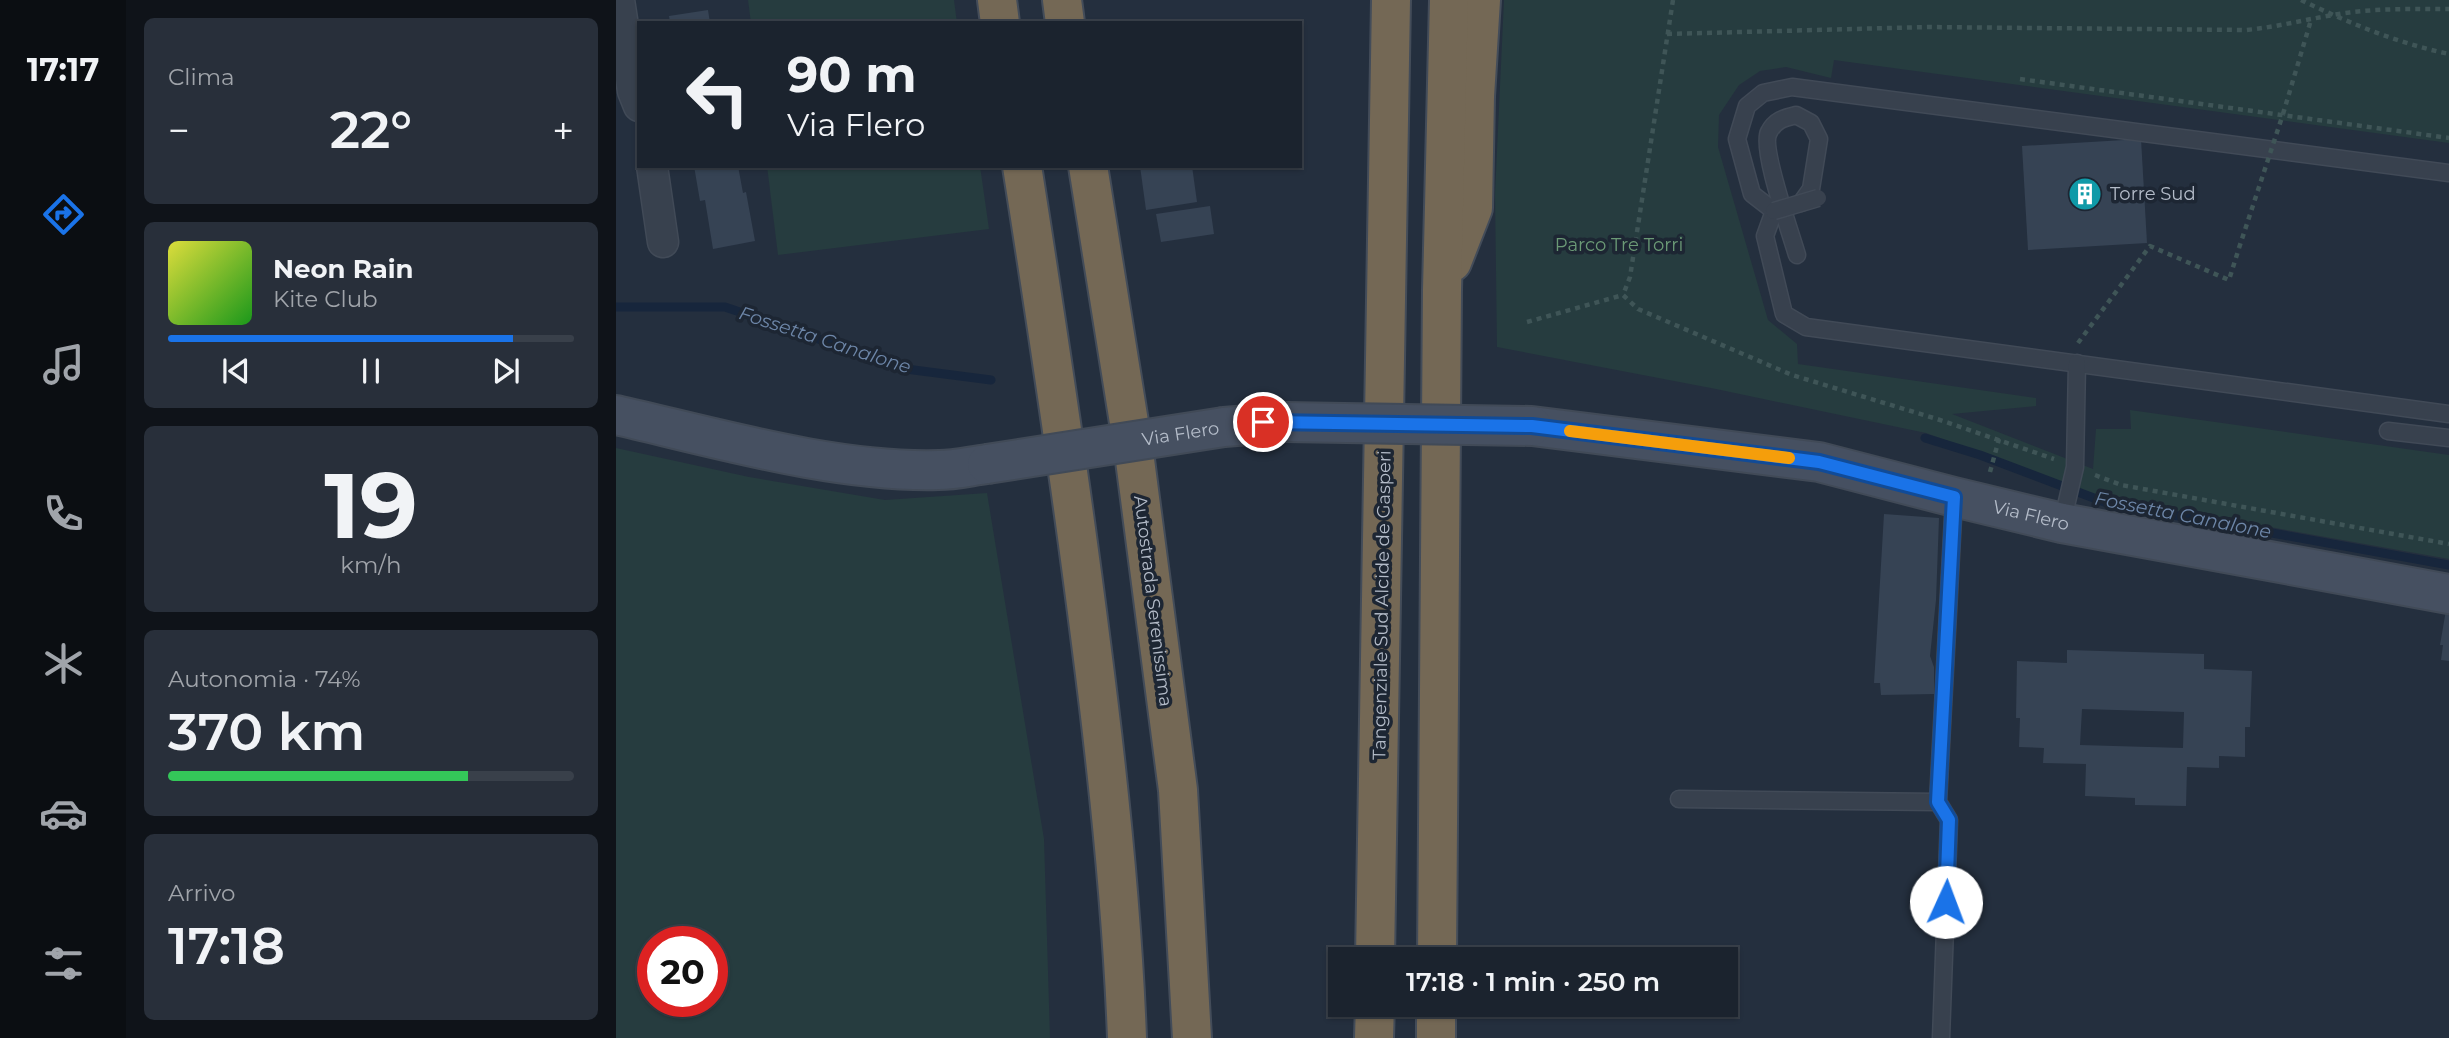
<!DOCTYPE html>
<html lang="it">
<head>
<meta charset="utf-8">
<style>
	:root { --surface:#1b232e; --page:#282f3a; --text:#f1f3f6; --muted:#a0a4aa; --line:#39404a; --accent:#1a73e8 }
	body { margin:0; font-family:Montserrat,sans-serif; background:var(--page); color:var(--text); height:100vh; display:flex; flex-direction:column; font-size:26px; white-space:nowrap }
	* { box-sizing:border-box; margin:0 }
	p { font-size:23px; color:var(--muted) }
	.icon { flex:none; width:38px; height:38px; fill:none; stroke:currentColor; stroke-width:2; stroke-linecap:round; stroke-linejoin:round }
	.map { position:relative; flex:1; overflow:hidden }
	.drawer { display:flex; flex-direction:column; gap:18px; padding:18px; background:#0f1319; width:490px }
	.drawer>* { flex:none }
	.top-card { position:absolute; left:21px; top:21px; width:665px; height:147px; border-radius:0px; box-shadow:0 2px 5px #0004,0 0 0 2px var(--line); background:#1b232e; color:var(--text); overflow:hidden }
	.speed { position:absolute; left:21px; top:926px; display:flex; gap:14px; font-size:35px; font-weight:700; text-align:center }
	.speed>* { display:grid; place-content:center; width:91px; height:91px; border-radius:50%; background:var(--surface); box-shadow:0 2px 5px #0004,0 0 0 2px var(--line); line-height:1 }
	.speed .limit { border:10px solid #d22; background:#fff; color:#111 }
	.pin { position:absolute; display:grid; place-items:center; width:60px; height:60px; color:#fff; margin:-30px; border:4px solid #fff; border-radius:50%; box-shadow:0 2px 7px #0007 }
	.me { position:absolute; width:77px; margin:-38px; rotate:2deg; stroke-linejoin:round; filter:drop-shadow(0 0 5px #0008) }
	.turn { display:flex; align-items:center; gap:24px; height:147px; padding:0 35px; font-size:32px }
	.turn .icon { width:91px; height:91px; stroke-width:2.5 }
	.turn b { display:block; font-size:49px; line-height:60px }
	.big { font-size:52px; font-weight:600; line-height:1.1 }
	.drawer .widget { flex:1; display:flex; flex-direction:column; justify-content:center; gap:10px; min-width:0; padding:0 24px; border-radius:10px; background:var(--page) }
	.drawer .dial { align-items:center; gap:0 }
	.dial b { font-size:91px; line-height:1 }
	.song { display:flex; align-items:center; gap:21px }
	.cover { width:84px; height:84px; border-radius:10px; background:linear-gradient(135deg,hsl(60 70% 55%),hsl(120 70% 35%)) }
	.played { height:7px; border-radius:4px; background:linear-gradient(90deg,var(--accent) 85%,var(--line) 85%) }
	.keys { display:flex; justify-content:space-around; direction:ltr }
	.heat { display:flex; justify-content:space-between; align-items:center; font-size:38px; direction:ltr }
	.charge { height:10px; border-radius:5px; background:linear-gradient(90deg,#34c759 74%,var(--line) 0) }
	.trip { position:absolute; left:712px; top:947px; width:410px; height:70px; border-radius:0px; background:var(--surface); box-shadow:0 2px 5px #0004,0 0 0 2px var(--line); font-weight:600; line-height:70px; text-align:center }
	main { display:flex; flex:1; min-height:0 }
	.menu { display:flex; flex-direction:column; width:126px; justify-content:space-around; align-items:center; background:#0b0e12; color:var(--muted) }
	.menu .icon { width:49px; height:49px }
	.menu .active { color:var(--accent) }
	.menu b { font-size:32px; color:var(--text) }
	.map>svg:first-child { display:block }
	.green { fill:#263c3f; fill-rule:evenodd }
	.lines { fill:none; stroke-linecap:round; stroke-linejoin:round }
	.stream { stroke:#17263c; stroke-width:9 }
	.building { fill:#364354; fill-rule:evenodd }
	.lane-casing { stroke:#414a57; stroke-width:19 }
	.street-casing { stroke:#414a57; stroke-width:33 }
	.secondary-casing { stroke:#414a57; stroke-width:42 }
	.highway-casing { stroke:#434c59; stroke-width:42 }
	.path { stroke:#3f5557; stroke-width:4.5; stroke-dasharray:5 5; stroke-linecap:butt }
	.lane { stroke:#38414e; stroke-width:16 }
	.street { stroke:#38414e; stroke-width:30 }
	.secondary { stroke:#465061; stroke-width:38 }
	.highway { stroke:#746855; stroke-width:38 }
	.lane-bridge-casing { stroke:#414a57; stroke-width:19; stroke-linecap:butt }
	.secondary-bridge-casing { stroke:#414a57; stroke-width:42; stroke-linecap:butt }
	.path-bridge { stroke:#3f5557; stroke-width:4.5; stroke-dasharray:5 5; stroke-linecap:butt }
	.lane-bridge { stroke:#38414e; stroke-width:16 }
	.secondary-bridge { stroke:#465061; stroke-width:38 }
	.route-casing { stroke:#114b97; stroke-width:18 }
	.route { stroke:#1a73e8; stroke-width:12 }
	.slow { stroke:#f59e0b; stroke-width:12 }
	.labels { text-anchor:middle; dominant-baseline:central; stroke-width:7; stroke-linejoin:round; paint-order:stroke }
	.poi-label { font-size:18px; fill:#b4bcc9; stroke:#1d2633; text-anchor:start }
	.park-label { font-size:18px; fill:#6b9a76; stroke:#1d2633 }
	.street-label { font-size:18px; fill:#b4bcc9; stroke:#1d2633 }
	.water-label { font-size:19px; font-style:italic; fill:#6d86a8; stroke:#1d2633 }
</style>
</head>
<body>
<main>
<nav class="menu">
<b>17:17</b>
<svg class="icon active" aria-label="directions" viewBox="0 0 24 24"><path d="M12 3l9 9-9 9-9-9zM9 14v-3h6M13 9l2 2-2 2"/></svg>
<svg class="icon" aria-label="music" viewBox="0 0 24 24"><path d="M9 18V5l10-2v13"/><circle cx="6" cy="18" r="3"/><circle cx="16" cy="16" r="3"/></svg>
<svg class="icon" aria-label="phone" viewBox="0 0 24 24"><path d="M5 4h4l2 5-3 2q2 4 5 5l2-3 5 2v4C11 20 4 13 5 4z"/></svg>
<svg class="icon" aria-label="climate" viewBox="0 0 24 24"><path d="M12 3v18M4 7l16 10M4 17L20 7"/></svg>
<svg class="icon" aria-label="car" viewBox="0 0 24 24"><path d="M5 17H2v-5l4-1 3-4h7l3 4 3 1v5h-3M9 17h6M6 11h13"/><circle cx="7" cy="17" r="2"/><circle cx="17" cy="17" r="2"/></svg>
<svg class="icon" aria-label="filters" viewBox="0 0 24 24"><path d="M4 7h16M4 17h16"/><circle cx="9" cy="7" r="2"/><circle cx="15" cy="17" r="2"/></svg>
</nav>
<section class="drawer">
<div class="widget"><p>Clima</p>
<div class="heat"><a>−</a><b class="big">22°</b><a>+</a></div>
</div>
<div class="widget">
<div class="song"><i class="cover"></i><div><b>Neon Rain</b><p>Kite Club</p></div></div>
<div class="played"></div>
<div class="keys"><svg class="icon" aria-label="previous" viewBox="0 0 24 24"><path d="M18 5L8 12l10 7zM5 5v14"/></svg><svg class="icon" aria-label="pause" viewBox="0 0 24 24"><path d="M8 5v14M16 5v14"/></svg><svg class="icon" aria-label="next" viewBox="0 0 24 24"><path d="M6 5l10 7-10 7zM19 5v14"/></svg></div>
</div>
<div class="widget dial"><b>19</b><p>km/h</p></div>
<div class="widget"><p>Autonomia · 74%</p><b class="big">370 km</b><div class="charge"></div></div>
<div class="widget"><p>Arrivo</p><b class="big">17:18</b></div>
</section>
<div class="map">
<svg width="1833" height="1038" viewBox="0 0 1833 1038">
	<rect width="100%" height="100%" fill="#242f3e"/>
	<g class="green">
		<polygon points="132,0 338,0 341,23 135,23"/>
		<polygon points="888,0 1833,0 1833,143 1218,60 1215,78 1170,67 1144,71 1123,85 1103,115 1102,147 1152,320 1181,344 1182,364 1420,398 1420,406 1336,414 1477,469 1480,429 1515,429 1514,410 1833,455 1833,559 1508,501 1478,494 1310,433 1100,389 881,347 879,194"/>
		<polygon points="151,166 364,166 373,229 162,255"/>
		<path d="M0,448L133,477L269,500L371,493L428,839L434,1038H0ZM37,942H96V1001H37Z"/>
	</g>
	<g class="lines">
		<g class="stream">
			<polyline points="0,307 109,307 290,369 375,380"/>
			<polyline points="1309,438 1364,455 1491,503 1833,565"/>
		</g>
	</g>
	<g class="building">
		<polygon points="92,10 94,23 54,23 53,16"/>
		<polygon points="1525,139 1531,243 1412,250 1406,146"/>
		<polygon points="78,166 122,166 127,193 130,192 139,241 97,249 89,200 84,201"/>
		<polygon points="524,166 576,166 581,202 530,210"/>
		<polygon points="594,206 598,234 545,242 540,214"/>
		<polygon points="1268,514 1323,518 1320,600 1314,656 1318,667 1318,694 1265,695 1264,683 1258,683"/>
		<polygon points="1830,610 1833,610 1833,661 1825,660 1827,645 1824,645"/>
		<path d="M1451,650L1588,654V669L1636,671L1634,727H1629V757L1603,756V768L1571,767L1570,806L1519,805V798L1469,796L1470,764L1427,763L1428,748L1403,747L1404,718H1400L1401,661L1451,663ZM1466,709L1568,712L1567,748L1464,745Z"/>
	</g>
	<g class="lines">
		<defs>
			<g id="lane">
				<polyline points="1833,173 1176,87 1147,93 1131,106 1121,139 1136,194 1158,211 1149,236 1168,314 1190,327 1833,414"/>
				<path d="M1181,255C1175,234 1144,147 1153,132C1159,120 1168,118 1180,115L1195,123L1203,139L1195,189L1185,203"/>
				<polyline points="1772,431 1833,438"/>
				<polyline points="1446,523 1459,467 1461,363"/>
				<polyline points="1063,799 1322,802"/>
				<polyline points="1325,1038 1333,820 1322,802 1338,498"/>
			</g>
			<g id="street">
				<polyline points="3,0 17,91 23,106"/>
				<polyline points="36,166 47,242"/>
			</g>
			<g id="secondary">
				<path d="M0,415C101,438 220,473 323,470C339,470 355,466 371,464"/>
				<path id="s1" d="M916,426L1203,462L1338,497L1446,523L1833,594"/>
				<polyline points="608,427 669,422"/>
			</g>
			<g id="highway">
				<polyline points="381,0 384,23"/>
				<polyline points="446,0 449,23"/>
				<path d="M406,166C431,325 455,484 475,643C492,774 506,905 511,1038"/>
				<polyline points="472,166 519,460 562,790 576,1038"/>
				<polyline points="836,262 857,208 859,96 865,0"/>
				<polyline points="759,959 775,0"/>
				<polyline points="821,959 826,290 833,0"/>
				<polyline points="758,1038 759,1004"/>
				<polyline points="820,1038 820,1004"/>
			</g>
		</defs>
		<use href="#lane" class="lane-casing"/>
		<use href="#street" class="street-casing"/>
		<use href="#secondary" class="secondary-casing"/>
		<use href="#highway" class="highway-casing"/>
		<g class="path">
			<polyline points="1057,0 1014,277 1007,295 1022,309 1176,375 1321,419 1438,459"/>
			<path d="M1685,0C1733,23 1781,43 1833,54"/>
			<path d="M1051,34L1311,27L1630,30C1661,27 1687,20 1717,15C1755,8 1794,9 1833,9"/>
			<polyline points="1404,79 1833,138"/>
			<polyline points="1667,114 1695,20"/>
			<polyline points="911,322 1007,295"/>
			<polyline points="1462,343 1534,246 1613,280 1623,248"/>
			<polyline points="1374,472 1383,439"/>
			<polyline points="1479,475 1505,485 1833,544"/>
		</g>
		<use href="#lane" class="lane"/>
		<use href="#street" class="street"/>
		<use href="#secondary" class="secondary"/>
		<use href="#highway" class="highway"/>
		<defs>
			<polyline id="lane-bridge" points="1158,211 1202,198"/>
			<g id="secondary-bridge">
				<polyline points="669,422 916,426"/>
				<path id="s2" d="M371,464L608,427"/>
			</g>
		</defs>
		<use href="#lane-bridge" class="lane-bridge-casing"/>
		<use href="#secondary-bridge" class="secondary-bridge-casing"/>
		<polyline class="path-bridge" points="1623,248 1667,114"/>
		<use href="#lane-bridge" class="lane-bridge"/>
		<use href="#secondary-bridge" class="secondary-bridge"/>
	</g>
	<g class="lines">
		<defs>
			<polyline id="route" points="647,422 916,426 1203,462 1338,497 1322,802 1333,820 1330,902"/>
		</defs>
		<use href="#route" class="route-casing"/>
		<use href="#route" class="route"/>
		<polyline class="slow" points="954,431 1173,458"/>
	</g>
	<defs>
		<symbol id="building-disc" viewBox="-11 -11 22 22"><circle r="9.5" fill="#0f9aa8" stroke="#1d2633"/><path d="M-4-6H4V6H1V3H-1V6H-4ZM-2.5-4.3h1.7v1.8h-1.7ZM.8-4.3h1.7v1.8H.8ZM-2.5-1h1.7V.8h-1.7ZM.8-1h1.7V.8H.8Z" fill="#fff"/></symbol>
	</defs>
	<g fill-rule="evenodd">
		<use href="#building-disc" x="1450" y="175" width="38" height="38"/>
	</g>
	<g class="labels">
		<g class="poi-label">
			<text x="1494" y="194">Torre Sud</text>
		</g>
		<g class="park-label">
			<text x="1003" y="245">Parco Tre Torri</text>
		</g>
		<g class="street-label">
			<text stroke="none"><textPath href="#s2" startOffset="196">Via Flero</textPath></text>
			<text stroke="none"><textPath href="#s1" startOffset="508">Via Flero</textPath></text>
			<text transform="translate(537 601) rotate(83)">Autostrada Serenissima</text>
			<text transform="translate(766 605) rotate(-89)">Tangenziale Sud Alcide de Gasperi</text>
		</g>
		<g class="water-label">
			<text transform="translate(209 340) rotate(18)">Fossetta Canalone</text>
			<text transform="translate(1567 515) rotate(11)">Fossetta Canalone</text>
		</g>
	</g>
</svg>
<div class="speed"><div class="limit">20</div></div>
<div class="pin" style="left:647px;top:422px;background:#d93025"><svg class="icon" aria-label="arrive" viewBox="0 0 24 24"><path d="M6 21V4h12l-3 4 3 4H6"/></svg></div>
<svg class="me" style="left:1330px;top:902px" viewBox="-20 -20 40 40"><circle r="19" fill="#fff"/><path d="M0-13L10 11 0 6-10 11z" fill="#1a73e8"/></svg>
<div class="trip">17:18 · 1 min · 250 m</div>
<div class="top-card">
<div class="turn"><svg class="icon" aria-label="left" viewBox="0 0 24 24"><path d="M17 20v-9H6M10 6l-5 5 5 5"/></svg><div><b>90 m</b>Via Flero</div></div>
</div>
</div>
</main>
</body>
</html>
